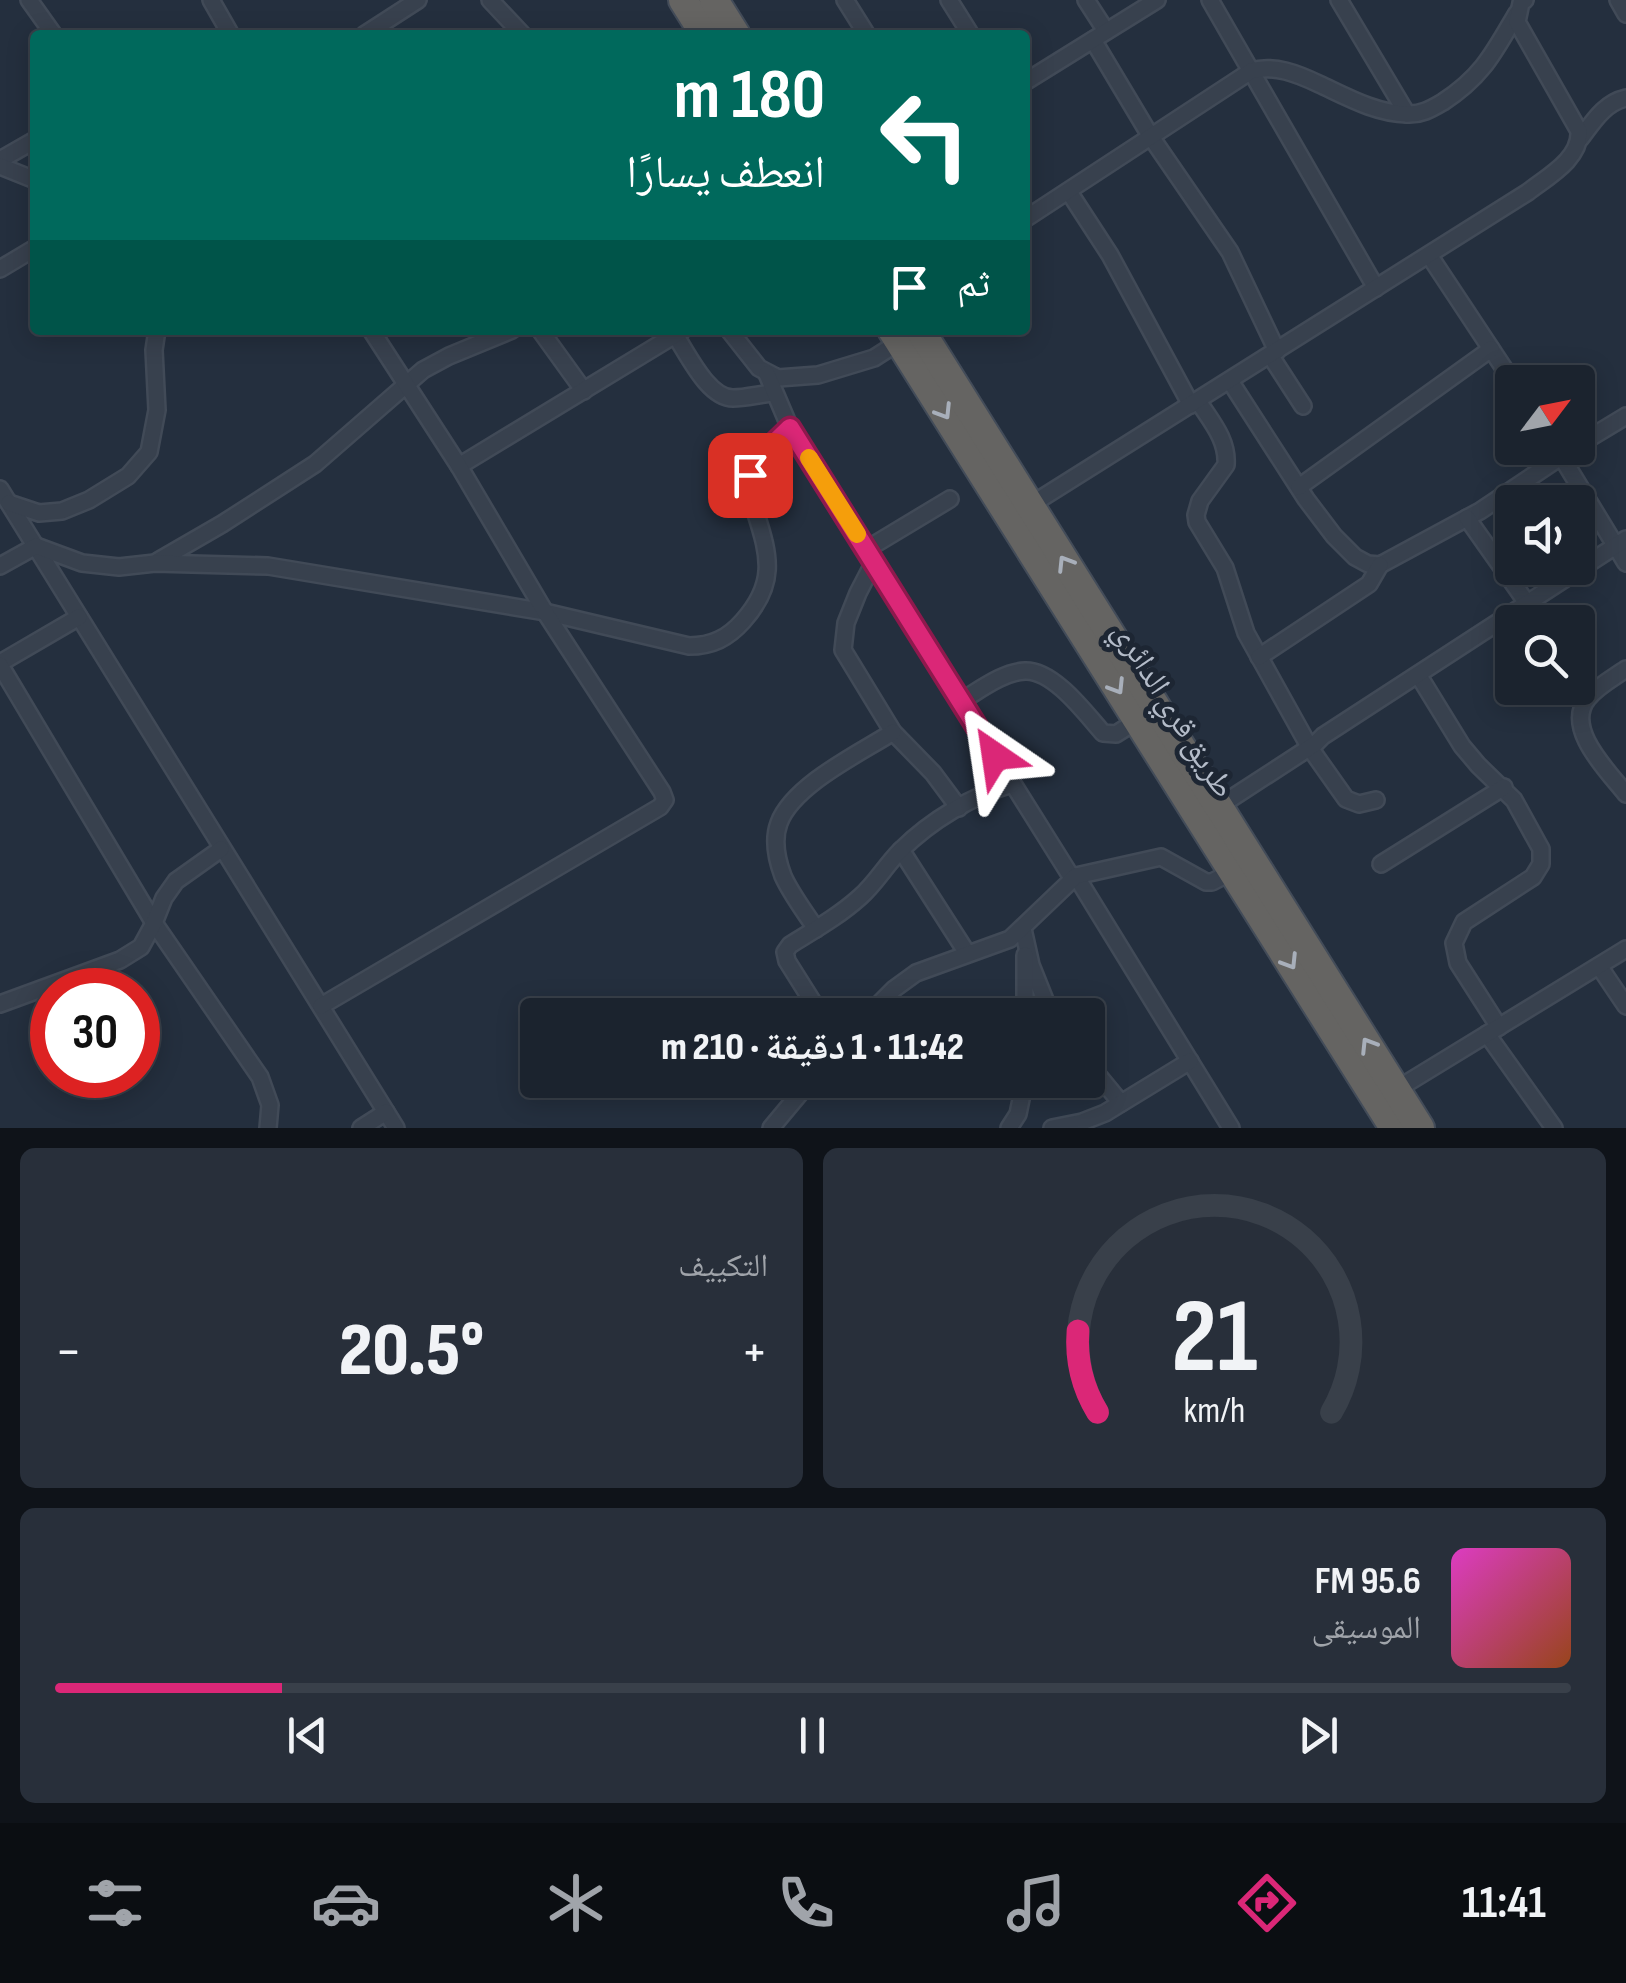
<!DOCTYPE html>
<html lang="ar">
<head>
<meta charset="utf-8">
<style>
	:root { --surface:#1b232e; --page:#282f3a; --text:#f1f3f6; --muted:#a0a4aa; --line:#39404a; --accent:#db2777 }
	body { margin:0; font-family:"Sofia Sans Condensed","Noto Naskh Arabic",sans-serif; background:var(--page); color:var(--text); direction:rtl; height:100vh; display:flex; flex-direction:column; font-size:38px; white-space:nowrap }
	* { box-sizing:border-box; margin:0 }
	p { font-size:32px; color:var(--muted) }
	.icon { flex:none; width:55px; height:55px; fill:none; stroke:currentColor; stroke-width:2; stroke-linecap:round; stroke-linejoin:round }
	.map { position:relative; height:1128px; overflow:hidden; direction:ltr }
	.side { display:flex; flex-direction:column; gap:20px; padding:20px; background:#0f1319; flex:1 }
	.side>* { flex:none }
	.guide { position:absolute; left:30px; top:30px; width:1000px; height:305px; border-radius:10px; box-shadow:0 5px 25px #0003,0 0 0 2px var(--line); direction:rtl; background:#00695c; color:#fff; overflow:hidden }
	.needle { width:65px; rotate:58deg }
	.buttons { position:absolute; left:1495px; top:365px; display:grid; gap:20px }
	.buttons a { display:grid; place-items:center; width:100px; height:100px; border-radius:10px; background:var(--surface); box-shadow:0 5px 25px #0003,0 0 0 2px var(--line); font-size:50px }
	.speed { position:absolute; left:30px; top:968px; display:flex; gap:20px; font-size:50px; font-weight:700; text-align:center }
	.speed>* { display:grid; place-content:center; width:130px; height:130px; border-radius:50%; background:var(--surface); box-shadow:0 5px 25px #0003,0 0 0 2px var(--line); line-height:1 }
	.speed .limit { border:15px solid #d22; background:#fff; color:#111 }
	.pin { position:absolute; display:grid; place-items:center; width:85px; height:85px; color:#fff; margin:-42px; border-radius:20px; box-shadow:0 5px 15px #0006 }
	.me { position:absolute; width:110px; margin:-55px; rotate:328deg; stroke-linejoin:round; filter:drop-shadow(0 0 8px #0008) }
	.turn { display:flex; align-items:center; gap:35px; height:210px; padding:0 40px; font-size:45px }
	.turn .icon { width:130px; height:130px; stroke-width:2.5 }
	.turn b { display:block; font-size:70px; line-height:85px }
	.then { display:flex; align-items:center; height:95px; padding:0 40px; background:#0003; gap:20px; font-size:38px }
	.big { font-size:75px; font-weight:800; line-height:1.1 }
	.side .tile { flex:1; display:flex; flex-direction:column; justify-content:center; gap:15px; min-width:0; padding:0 35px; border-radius:15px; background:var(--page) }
	.side .dial { align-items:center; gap:0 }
	.dial svg { height:260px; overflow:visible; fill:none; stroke:var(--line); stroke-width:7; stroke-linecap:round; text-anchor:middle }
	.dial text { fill:var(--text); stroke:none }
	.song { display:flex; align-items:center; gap:30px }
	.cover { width:120px; height:120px; border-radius:15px; background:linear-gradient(135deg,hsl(310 70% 55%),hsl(20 70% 35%)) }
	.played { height:10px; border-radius:5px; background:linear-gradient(90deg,var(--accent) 15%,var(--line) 15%) }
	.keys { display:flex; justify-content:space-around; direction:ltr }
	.heat { display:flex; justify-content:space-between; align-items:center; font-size:55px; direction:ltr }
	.side .tiles { flex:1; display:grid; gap:20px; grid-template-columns:1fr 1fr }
	.tile:last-child { grid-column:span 2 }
	.trip { position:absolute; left:520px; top:998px; width:585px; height:100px; border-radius:10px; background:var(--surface); box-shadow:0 5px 25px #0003,0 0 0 2px var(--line); font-weight:800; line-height:100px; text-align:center; direction:rtl }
	.menu { display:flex; height:160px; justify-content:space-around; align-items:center; background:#0b0e12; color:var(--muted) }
	.menu .icon { width:70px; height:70px }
	.menu .on { color:var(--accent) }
	.menu b { font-size:45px; color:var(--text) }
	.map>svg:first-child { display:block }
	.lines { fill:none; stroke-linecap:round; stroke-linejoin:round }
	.minor-casing { stroke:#414a57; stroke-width:20 }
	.trunk-casing { stroke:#434c59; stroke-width:32 }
	.minor { stroke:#38414e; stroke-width:15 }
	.trunk { stroke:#656462; stroke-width:28 }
	.oneway { stroke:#a8afba }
	.route-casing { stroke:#8e194d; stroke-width:25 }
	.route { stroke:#db2777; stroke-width:18 }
	.slow { stroke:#f59e0b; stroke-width:18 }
	.labels { text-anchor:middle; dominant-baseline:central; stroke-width:10; stroke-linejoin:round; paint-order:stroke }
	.street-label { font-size:32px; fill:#b4bcc9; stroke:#1d2633 }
</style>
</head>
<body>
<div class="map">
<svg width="1626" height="1128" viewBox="0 0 1626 1128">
	<rect width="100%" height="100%" fill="#242f3e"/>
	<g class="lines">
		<defs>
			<g id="minor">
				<polyline points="29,0 54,35"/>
				<polyline points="211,0 231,35"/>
				<polyline points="490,0 523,35"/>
				<polyline points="845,0 867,35"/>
				<polyline points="949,0 971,35"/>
				<polyline points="1086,0 1106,31"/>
				<polyline points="1210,0 1376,288"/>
				<polyline points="1339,0 1407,114"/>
				<polyline points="1618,0 1626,14"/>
				<polyline points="364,35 418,0"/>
				<polyline points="1093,40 1151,137 1230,252 1277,351"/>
				<polyline points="1025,82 1157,0"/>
				<path d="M1580,139C1593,122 1604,103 1626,98"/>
				<polyline points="0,160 35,140"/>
				<polyline points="0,166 35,180"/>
				<polyline points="1069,192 1110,255 1191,405"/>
				<path d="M1025,219L1251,71C1274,64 1298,74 1319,84C1347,97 1375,113 1407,114C1421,115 1431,109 1443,102C1483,76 1494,52 1517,13"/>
				<polyline points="1429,255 1513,382"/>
				<polyline points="0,269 35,248"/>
				<polyline points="540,330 584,391"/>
				<polyline points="729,330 759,368 778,378 818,375 874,358 899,342"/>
				<path d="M675,335C688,354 708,398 733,398C746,398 760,394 773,393"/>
				<polyline points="1270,355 1303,406"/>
				<polyline points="767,374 790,428 1072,878"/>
				<polyline points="1230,381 1306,499 1334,536 1355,557 1368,564 1380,565 1480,511 1574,448"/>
				<path d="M1198,401C1211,421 1228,440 1226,465L1200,501L1196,515L1197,522L1225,568L1246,633L1310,748L1346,799L1359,804L1376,800"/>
				<polyline points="1578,445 1626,416"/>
				<polyline points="1558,451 1626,563"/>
				<polyline points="459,466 683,330"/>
				<polyline points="1299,487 1491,349"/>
				<polyline points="0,489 396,1128"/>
				<polyline points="9,503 39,513 62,511 89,500 128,476 149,452 157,410 154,350 157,330"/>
				<path d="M1029,506L1528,192C1547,177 1581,159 1579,131L1517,22L1521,3L1525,0"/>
				<polyline points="1467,518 1527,603"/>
				<polyline points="867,549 950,499"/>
				<polyline points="158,561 222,524 315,464 423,370 449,356 512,330"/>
				<polyline points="874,562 858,593 846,623 843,650 893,732 933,773 959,808"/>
				<path d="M0,566L36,546L82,563L119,567L155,563L268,566L545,612L689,646C712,646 728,638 743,621C776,584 770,557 756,514C752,503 748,487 750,475C754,456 777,441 790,428"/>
				<polyline points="1259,657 1369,584 1380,565"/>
				<polyline points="0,663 79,617"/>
				<polyline points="0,665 154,923 260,1077 270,1105 268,1128"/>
				<path d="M1626,669C1613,678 1598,686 1588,698C1563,728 1608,771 1626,794"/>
				<polyline points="1419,676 1462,746 1478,765 1514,800 1541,849 1541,864 1533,877 1464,922 1454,943 1458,963 1499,1027"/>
				<path d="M961,701C980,690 1003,672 1025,671C1054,670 1086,714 1103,733L1116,734L1138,720"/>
				<polyline points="1218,807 1315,744 1323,736 1626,539"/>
				<polyline points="901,850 967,953"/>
				<polyline points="1381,864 1504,787"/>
				<polyline points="1076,876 1231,1128"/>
				<path d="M816,929C805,912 791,894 783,876C777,860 773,839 779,823C793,785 860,753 893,732"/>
				<polyline points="1023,929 1031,965 1051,1015"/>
				<polyline points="1599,966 1626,1006"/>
				<polyline points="0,1004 120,960 141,947 154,923 164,898 176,881 221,849"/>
				<polyline points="321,1006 660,807 665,800 662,792 545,612 459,466 371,330"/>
				<path d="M821,1015L787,961L785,952L790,945C814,930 839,916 860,897C875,884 886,865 900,851C931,820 972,796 1012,784"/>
				<polyline points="868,1015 894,989 916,973 1010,939 1076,876 1161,857 1206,882 1212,882 1233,871"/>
				<polyline points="1025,1015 1025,955"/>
				<polyline points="1487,1034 1554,1128"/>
				<polyline points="1088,1063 1121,1103"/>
				<polyline points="1394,1091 1626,949"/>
				<polyline points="361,1128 386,1112"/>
				<polyline points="771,1128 811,1080"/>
				<polyline points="1009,1128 1018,1114 1025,1080"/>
				<polyline points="1052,1128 1082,1122 1105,1113 1190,1061"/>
			</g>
			<g id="trunk">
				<polyline points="683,0 705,35"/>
				<polyline points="714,0 736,35"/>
				<polyline points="892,330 1394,1128"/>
				<polyline points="920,330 1420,1128"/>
			</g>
		</defs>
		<use href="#minor" class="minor-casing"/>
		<use href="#trunk" class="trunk-casing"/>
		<use href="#minor" class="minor"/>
		<use href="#trunk" class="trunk"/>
	</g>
	<defs><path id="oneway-chevron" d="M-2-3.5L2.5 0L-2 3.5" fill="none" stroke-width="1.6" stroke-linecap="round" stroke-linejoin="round" transform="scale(2.5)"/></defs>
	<g class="oneway">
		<use href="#oneway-chevron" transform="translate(944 412) rotate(58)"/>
		<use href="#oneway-chevron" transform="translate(1065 563) rotate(-122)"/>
		<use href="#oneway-chevron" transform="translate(1117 687) rotate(58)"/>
		<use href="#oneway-chevron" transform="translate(1290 962) rotate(58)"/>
		<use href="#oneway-chevron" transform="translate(1368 1045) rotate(-122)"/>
	</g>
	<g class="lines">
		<defs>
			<polyline id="route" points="750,475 761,456 790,428 995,756"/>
		</defs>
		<use href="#route" class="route-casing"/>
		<use href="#route" class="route"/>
		<polyline class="slow" points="809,458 857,534"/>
	</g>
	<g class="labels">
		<g class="street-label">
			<text transform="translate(1173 710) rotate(58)">طريق قري الدائري</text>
		</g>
	</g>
</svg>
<div class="buttons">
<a><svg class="needle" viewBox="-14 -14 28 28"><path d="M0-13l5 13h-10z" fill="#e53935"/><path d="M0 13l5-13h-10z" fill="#a0a4aa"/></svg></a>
<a><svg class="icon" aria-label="sound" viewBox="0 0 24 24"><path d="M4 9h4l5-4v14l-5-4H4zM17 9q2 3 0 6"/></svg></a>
<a><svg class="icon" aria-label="search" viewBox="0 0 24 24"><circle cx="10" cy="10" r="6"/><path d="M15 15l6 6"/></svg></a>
</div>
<div class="speed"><div class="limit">30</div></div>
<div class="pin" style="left:750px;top:475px;background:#d93025"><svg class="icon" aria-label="arrive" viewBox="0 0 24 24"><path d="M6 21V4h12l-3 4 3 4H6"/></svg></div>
<svg class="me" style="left:995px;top:756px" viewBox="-20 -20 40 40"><path d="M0-17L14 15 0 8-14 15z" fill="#db2777" stroke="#fff" stroke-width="4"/></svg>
<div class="trip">11:42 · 1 دقيقة · 210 m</div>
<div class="guide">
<div class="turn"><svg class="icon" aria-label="left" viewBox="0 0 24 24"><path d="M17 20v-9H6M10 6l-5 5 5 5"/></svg><div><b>180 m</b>انعطف يسارًا</div></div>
<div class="then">ثم<svg class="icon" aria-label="arrive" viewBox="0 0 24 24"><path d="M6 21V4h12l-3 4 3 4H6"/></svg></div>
</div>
</div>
<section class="side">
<div class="tiles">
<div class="tile dial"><svg viewBox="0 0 100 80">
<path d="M14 69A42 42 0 1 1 86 69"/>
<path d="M14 69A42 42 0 0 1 8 44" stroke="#db2777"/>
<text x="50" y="56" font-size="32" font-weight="700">21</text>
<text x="50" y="72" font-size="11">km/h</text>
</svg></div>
<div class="tile"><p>التكييف</p>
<div class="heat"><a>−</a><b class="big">20.5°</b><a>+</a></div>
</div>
<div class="tile">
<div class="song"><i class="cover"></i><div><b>95.6 FM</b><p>الموسيقى</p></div></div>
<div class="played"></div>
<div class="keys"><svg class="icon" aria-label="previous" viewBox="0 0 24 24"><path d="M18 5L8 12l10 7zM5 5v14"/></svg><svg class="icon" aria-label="pause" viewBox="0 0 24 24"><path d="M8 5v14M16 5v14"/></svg><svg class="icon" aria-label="next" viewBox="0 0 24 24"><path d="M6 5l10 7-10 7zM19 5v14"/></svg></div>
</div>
</div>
</section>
<nav class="menu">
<b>11:41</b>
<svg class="icon on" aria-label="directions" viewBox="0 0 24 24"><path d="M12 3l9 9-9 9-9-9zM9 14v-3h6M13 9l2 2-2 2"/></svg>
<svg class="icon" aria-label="music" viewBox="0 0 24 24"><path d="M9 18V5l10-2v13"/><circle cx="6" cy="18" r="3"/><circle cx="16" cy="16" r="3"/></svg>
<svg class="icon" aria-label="phone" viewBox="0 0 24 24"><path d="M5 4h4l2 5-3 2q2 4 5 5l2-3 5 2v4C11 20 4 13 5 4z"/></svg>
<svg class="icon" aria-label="climate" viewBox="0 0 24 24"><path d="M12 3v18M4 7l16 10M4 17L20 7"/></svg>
<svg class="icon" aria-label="car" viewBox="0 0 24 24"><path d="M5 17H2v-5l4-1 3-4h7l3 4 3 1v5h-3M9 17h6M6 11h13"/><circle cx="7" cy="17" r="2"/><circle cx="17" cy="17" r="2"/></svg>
<svg class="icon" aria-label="filters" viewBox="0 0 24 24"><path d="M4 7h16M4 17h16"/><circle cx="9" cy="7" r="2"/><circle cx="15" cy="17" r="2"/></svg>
</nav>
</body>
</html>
